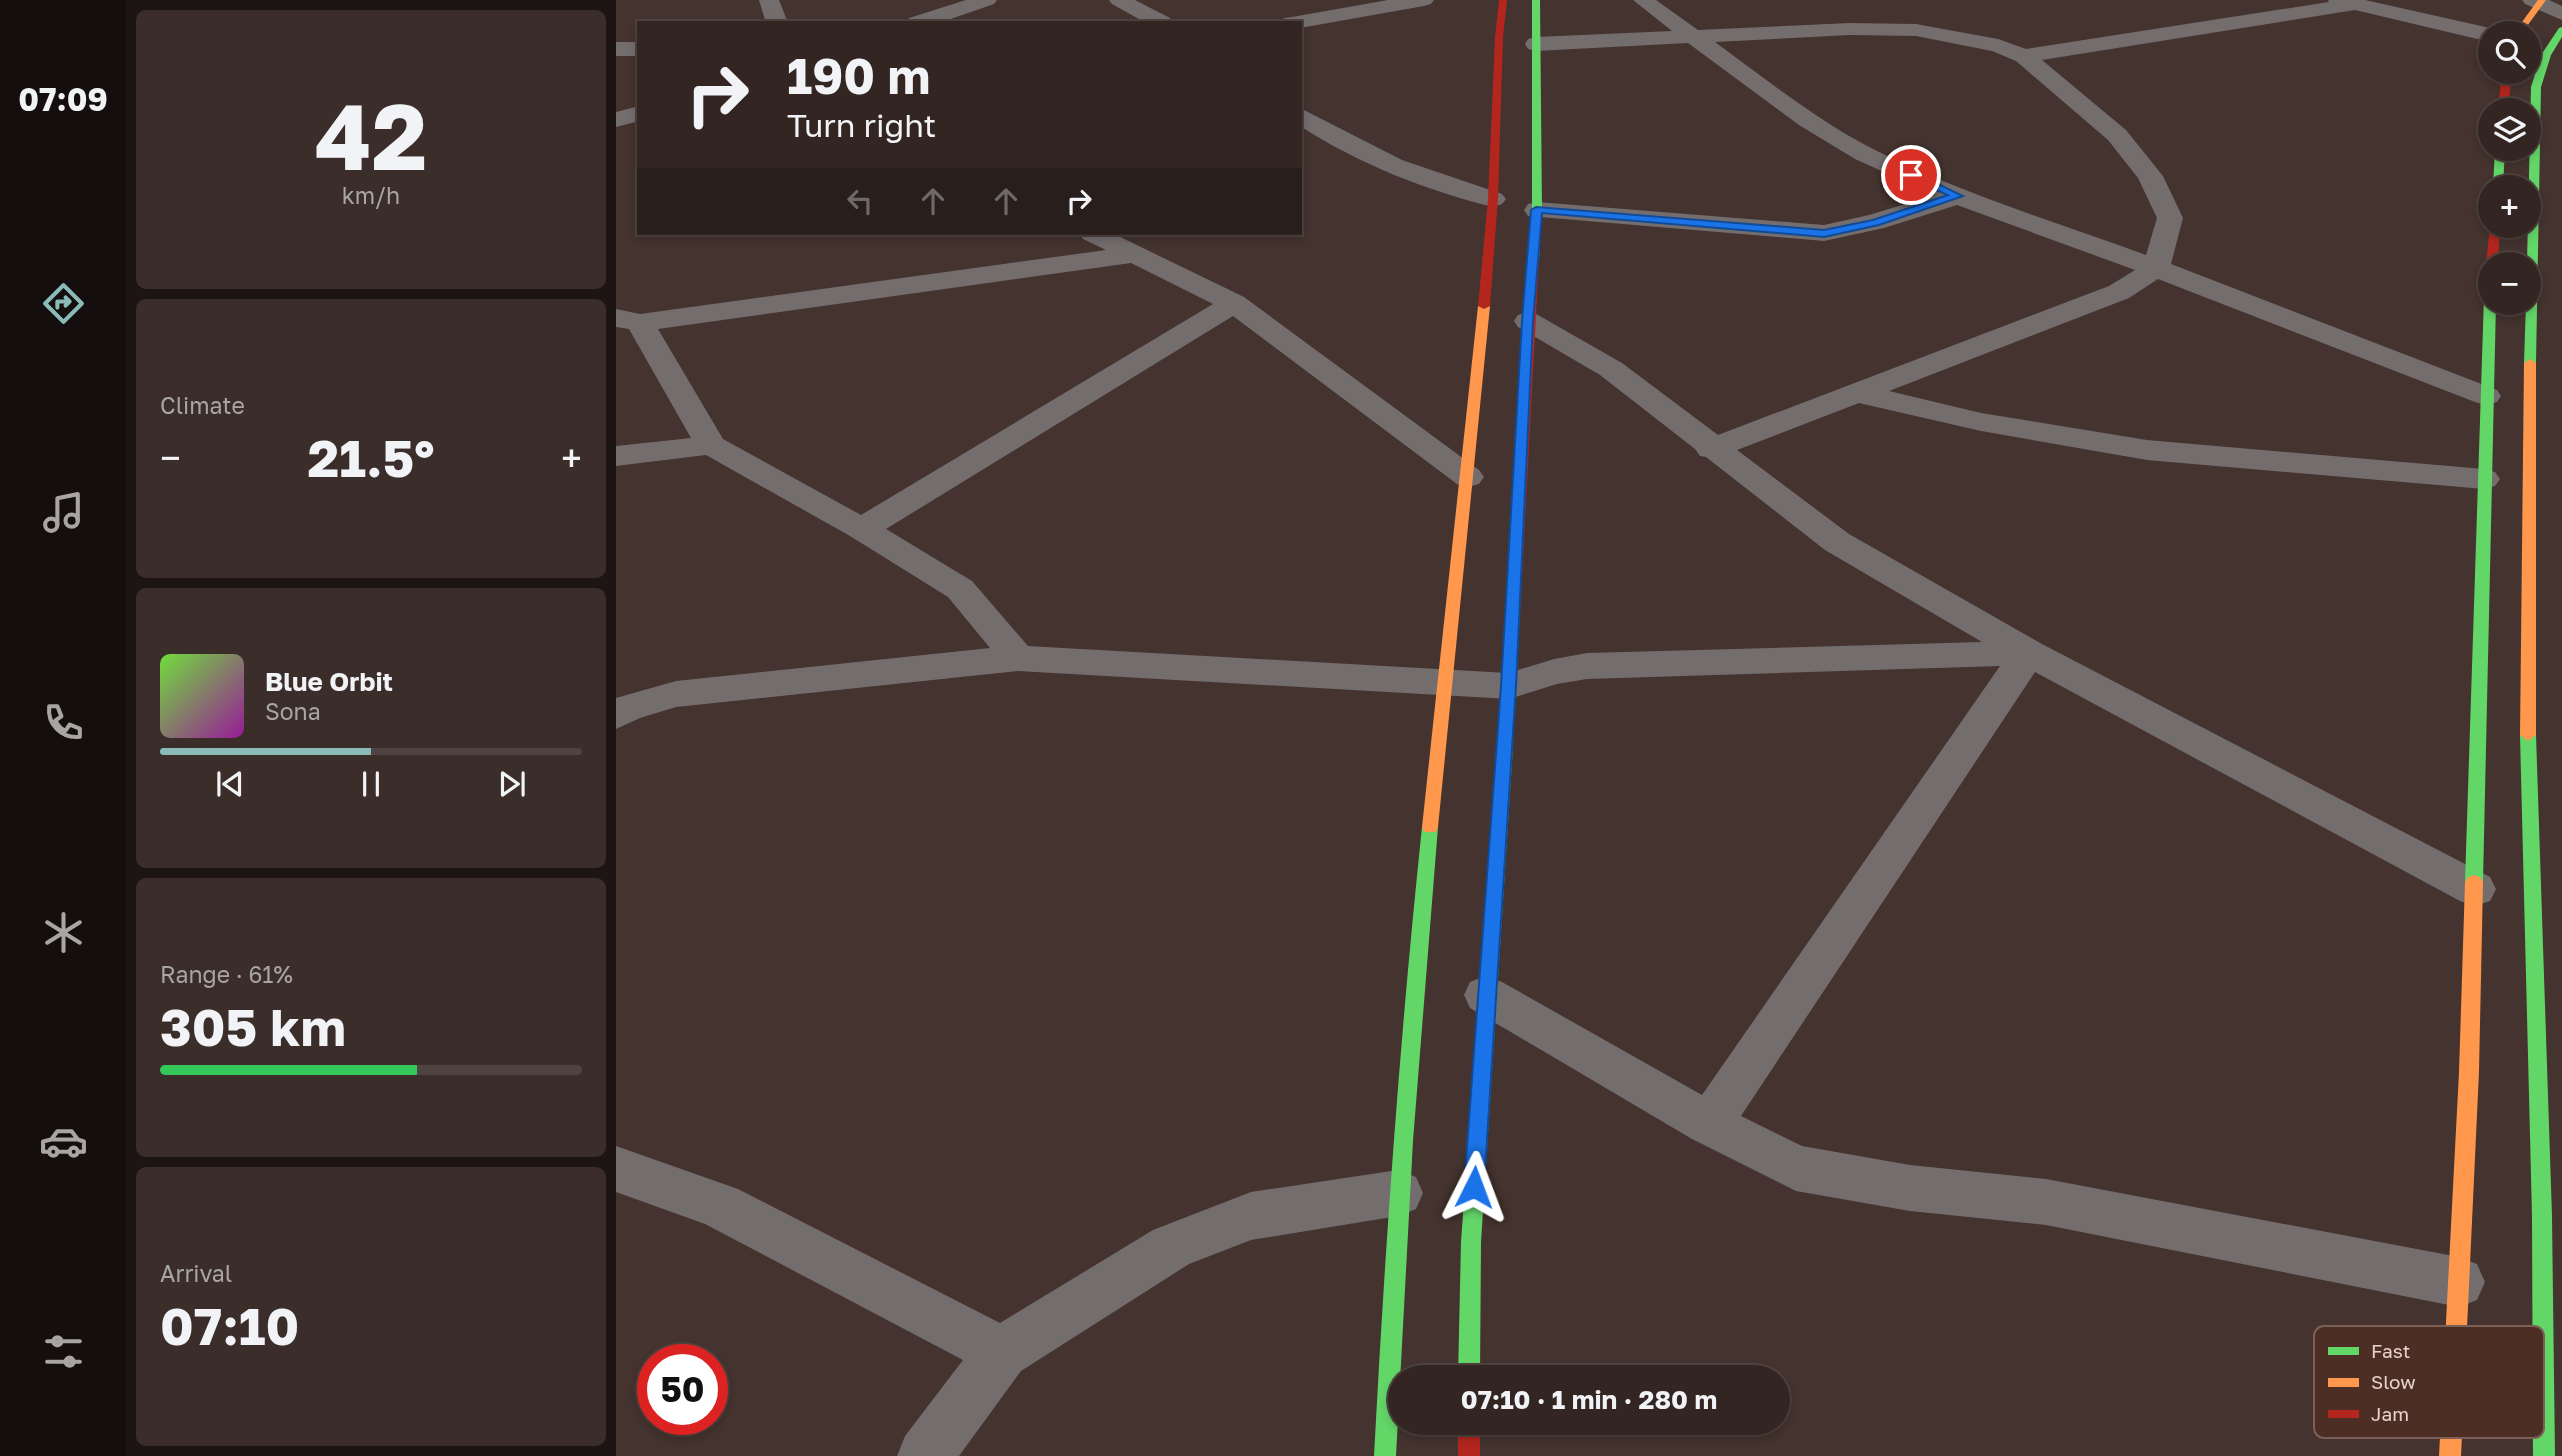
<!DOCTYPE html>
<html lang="en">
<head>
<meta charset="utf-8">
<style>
	:root { --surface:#332622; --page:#3b2e2a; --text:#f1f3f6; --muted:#a9a5a5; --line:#4e4340; --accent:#8bbbb9 }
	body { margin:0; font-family:"Golos Text",sans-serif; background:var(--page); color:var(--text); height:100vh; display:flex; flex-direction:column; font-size:26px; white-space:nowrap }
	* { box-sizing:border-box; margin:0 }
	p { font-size:23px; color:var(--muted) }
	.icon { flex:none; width:38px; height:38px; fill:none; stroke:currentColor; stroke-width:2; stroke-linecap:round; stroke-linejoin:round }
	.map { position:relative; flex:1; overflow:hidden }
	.sheet { display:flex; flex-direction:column; gap:10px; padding:10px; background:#1c1513; width:490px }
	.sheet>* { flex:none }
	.banner { position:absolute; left:21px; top:21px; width:665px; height:214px; border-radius:0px; box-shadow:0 4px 10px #0003,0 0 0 2px var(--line); background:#332622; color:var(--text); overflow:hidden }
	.buttons { position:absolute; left:1862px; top:21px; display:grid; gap:14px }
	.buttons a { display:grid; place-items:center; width:63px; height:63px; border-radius:50%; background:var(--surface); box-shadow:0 4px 10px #0003,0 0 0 2px var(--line); font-size:35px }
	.speed { position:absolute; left:21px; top:1344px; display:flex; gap:14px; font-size:35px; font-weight:700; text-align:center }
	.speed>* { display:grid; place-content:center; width:91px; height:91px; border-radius:50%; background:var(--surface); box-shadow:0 4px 10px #0003,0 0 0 2px var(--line); line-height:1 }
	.speed .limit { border:10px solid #d22; background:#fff; color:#111 }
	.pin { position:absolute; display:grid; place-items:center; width:60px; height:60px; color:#fff; margin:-30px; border:4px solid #fff; border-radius:50%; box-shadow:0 2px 7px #0007 }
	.me { position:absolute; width:77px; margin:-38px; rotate:3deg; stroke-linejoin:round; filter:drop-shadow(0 0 5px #0008) }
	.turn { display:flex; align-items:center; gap:24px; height:147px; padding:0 35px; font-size:32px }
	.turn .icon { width:91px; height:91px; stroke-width:2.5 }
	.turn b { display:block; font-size:49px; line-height:60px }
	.lanes { display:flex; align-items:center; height:66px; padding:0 35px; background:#0003; justify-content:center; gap:35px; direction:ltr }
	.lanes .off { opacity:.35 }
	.big { font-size:52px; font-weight:700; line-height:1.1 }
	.sheet .card { flex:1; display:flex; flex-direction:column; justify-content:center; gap:10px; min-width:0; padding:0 24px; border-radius:10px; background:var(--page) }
	.sheet .dial { align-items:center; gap:0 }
	.dial b { font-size:91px; line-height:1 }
	.song { display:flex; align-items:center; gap:21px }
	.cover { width:84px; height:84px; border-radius:10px; background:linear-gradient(135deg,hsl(100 70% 55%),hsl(300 70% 35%)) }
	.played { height:7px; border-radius:4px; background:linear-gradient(90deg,var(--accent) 50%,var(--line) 50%) }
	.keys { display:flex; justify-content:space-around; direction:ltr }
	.heat { display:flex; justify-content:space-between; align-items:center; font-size:38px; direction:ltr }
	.charge { height:10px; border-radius:5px; background:linear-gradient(90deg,#34c759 61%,var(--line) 0) }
	.trip { position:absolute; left:772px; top:1365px; width:402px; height:70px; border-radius:35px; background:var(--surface); box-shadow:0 4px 10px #0003,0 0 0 2px var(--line); font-weight:700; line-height:70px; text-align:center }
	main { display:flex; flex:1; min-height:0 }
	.tabs { display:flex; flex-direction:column; width:126px; justify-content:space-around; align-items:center; background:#140f0e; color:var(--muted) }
	.tabs .icon { width:49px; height:49px }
	.tabs .active { color:var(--accent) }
	.tabs b { font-size:32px; color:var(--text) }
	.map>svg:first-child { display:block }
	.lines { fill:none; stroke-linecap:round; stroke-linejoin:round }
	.street { fill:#746d6d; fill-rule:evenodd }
	.fast { fill:#63d668; fill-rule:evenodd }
	.slow { fill:#ff974d; fill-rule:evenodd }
	.jam { fill:#b3261e; fill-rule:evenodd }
	.route { fill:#1a73e8; stroke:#114b97; stroke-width:2 }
	.key { fill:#4d2e25; stroke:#7c6058; stroke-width:2 }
	.key-label { font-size:19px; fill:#e8d4ce }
</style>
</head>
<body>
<main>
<nav class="tabs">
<b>07:09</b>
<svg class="icon active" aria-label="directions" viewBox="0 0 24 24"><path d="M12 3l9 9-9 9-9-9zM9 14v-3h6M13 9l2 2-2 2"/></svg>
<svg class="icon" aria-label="music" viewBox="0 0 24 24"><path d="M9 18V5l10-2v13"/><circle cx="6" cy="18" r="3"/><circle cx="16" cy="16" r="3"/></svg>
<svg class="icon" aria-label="phone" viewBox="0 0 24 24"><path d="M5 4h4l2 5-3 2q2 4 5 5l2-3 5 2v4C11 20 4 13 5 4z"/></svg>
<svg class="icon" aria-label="climate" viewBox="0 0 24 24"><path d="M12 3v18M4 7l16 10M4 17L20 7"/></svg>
<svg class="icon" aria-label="car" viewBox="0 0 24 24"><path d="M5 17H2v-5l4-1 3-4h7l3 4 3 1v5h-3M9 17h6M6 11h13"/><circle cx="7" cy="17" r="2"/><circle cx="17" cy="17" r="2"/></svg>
<svg class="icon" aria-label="filters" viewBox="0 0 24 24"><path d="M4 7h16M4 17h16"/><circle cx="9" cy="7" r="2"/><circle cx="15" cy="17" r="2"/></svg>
</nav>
<section class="sheet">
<div class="card dial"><b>42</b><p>km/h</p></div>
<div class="card"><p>Climate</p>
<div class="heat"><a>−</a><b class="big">21.5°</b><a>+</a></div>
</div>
<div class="card">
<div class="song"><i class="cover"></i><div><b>Blue Orbit</b><p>Sona</p></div></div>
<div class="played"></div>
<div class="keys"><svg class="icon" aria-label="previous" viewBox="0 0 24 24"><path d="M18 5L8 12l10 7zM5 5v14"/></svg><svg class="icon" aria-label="pause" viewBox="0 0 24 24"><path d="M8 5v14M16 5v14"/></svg><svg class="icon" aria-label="next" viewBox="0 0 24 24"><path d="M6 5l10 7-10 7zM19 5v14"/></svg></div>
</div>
<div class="card"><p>Range · 61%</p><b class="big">305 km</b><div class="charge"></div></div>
<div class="card"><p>Arrival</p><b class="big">07:10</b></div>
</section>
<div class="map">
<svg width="1946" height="1456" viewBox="0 0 1946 1456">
	<rect width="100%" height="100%" fill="#44332e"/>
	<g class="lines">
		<g class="street">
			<polygon points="143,0 163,0 172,23 150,23"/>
			<polygon points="350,0 381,0 378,4 323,23 290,23 293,18"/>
			<polygon points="493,0 519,0 554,18 557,23 530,23 496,4"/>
			<polygon points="772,0 818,0 815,4 808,6 684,28 684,23 665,23 668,18 676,17"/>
			<path d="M1017,0H1040L1082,30L1234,23L1300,24L1382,39L1410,49L1713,2L1712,0H1749L1874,28L1884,33H1874V42L1739,10L1426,60L1510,130L1547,176L1567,218L1555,264L1881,390L1885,396L1881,402L1870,405L1859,402L1542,279L1513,298L1273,391L1365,413L1531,440L1868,469L1879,472L1884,479L1879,486L1868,489L1531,460L1365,431L1243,403L1121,450L1233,534L1426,644L1874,877L1880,889L1874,901L1859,906L1844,901L1419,672L1125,1116L1186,1146L1294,1165L1430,1179L1843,1257L1861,1264L1869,1282L1861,1300L1843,1307L1430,1225L1294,1211L1180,1191L1076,1139L854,1008L848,995L854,982L870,976L886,982L1086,1095L1384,666L971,679L941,684L893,699L402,671L60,707L24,718L0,729V698L60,681L374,648L332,597L234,536L90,455L0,466V446L75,438L13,329L0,327V309L24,314L490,250L467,239L463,233H496L628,297L863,470L868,477L863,484L852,487L841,484L617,316L270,529L356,581L412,646L892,673L938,659L971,653L1366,642L1209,550L1090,457L1084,456L1079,449L984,375L902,327L898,321L902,315L912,312L922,315L1006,363L1102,435L1493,286L1519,270L1341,205L1268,228L1208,241L912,216L908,210L912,204L921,202L1208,225L1253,215L1319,195L1239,159L1183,125L1072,43L920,51L912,49L909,44L912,39L920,37L1056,31ZM1234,35L1300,36L1376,51L1400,61L1492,140L1522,178L1541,218L1530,255C1439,222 1344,193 1257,149C1200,120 1150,79 1099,42ZM515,263L597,304L245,515L107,439L42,329Z"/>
			<polygon points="1906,0 1933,0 1946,6 1946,20 1909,4"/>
			<rect x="0" y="42" width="23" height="14"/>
			<polygon points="23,106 23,121 0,127 0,112"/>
			<path d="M684,108L786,160L886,194L890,199L886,204L877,207C809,190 743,164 684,126Z"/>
			<polygon points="0,1146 122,1189 384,1323 537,1230 555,1223 635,1192 782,1170 800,1177 807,1193 800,1209 782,1216 635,1240 573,1264 405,1371 343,1456 281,1456 289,1436 347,1360 89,1224 0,1192"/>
		</g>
		<g class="fast">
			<polygon points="916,0 924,0 926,210 923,260 917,263 911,260 916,210"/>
			<polygon points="1946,27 1946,37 1935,55 1925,87 1920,363 1914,367 1908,363 1910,303 1913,303 1913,264 1911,264 1915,87 1925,55 1943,28"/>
			<polygon points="1879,149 1889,149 1887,187 1877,187"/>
			<polygon points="1874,294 1874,303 1880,303 1867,882 1864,887 1858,889 1852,887 1849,882 1868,297"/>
			<polygon points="1912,729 1920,735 1936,1216 1939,1456 1917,1456 1916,1216 1904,735"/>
			<polygon points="889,740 897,746 865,1242 864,1377 842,1377 845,1242 881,746"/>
			<path d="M814,821L820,822L822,827L797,1141L780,1456H758C769,1246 784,1036 806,827L808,822Z"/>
		</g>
		<g class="slow">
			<polygon points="1922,0 1930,0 1906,33 1898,33"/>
			<polygon points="868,303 874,306 822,827 820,832 808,832 806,827 862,306"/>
			<polygon points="1914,359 1920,363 1920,735 1912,741 1904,735 1908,363"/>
			<polygon points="1858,875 1864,877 1867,882 1863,1072 1845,1456 1823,1456 1843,1072 1849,882 1852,877"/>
		</g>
		<g class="jam">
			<polygon points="883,0 891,0 887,37 882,199 874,306 868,309 862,306 872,199 879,37"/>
			<polygon points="1886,72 1896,72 1892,110 1882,110"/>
			<polygon points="1874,226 1884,226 1882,264 1874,264 1874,267 1870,264"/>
			<polygon points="917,257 923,260 897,746 889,752 881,746 911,260"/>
			<rect x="842" y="1423" width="22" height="33"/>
		</g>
	</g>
	<polygon class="route" points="1291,173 1299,173 1347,196 1263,225 1208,237 926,213 917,321 900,686 868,1187 865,1194 858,1197 851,1194 848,1187 885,686 906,321 915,210 920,207 1208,230 1257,220 1332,195 1291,177"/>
	<rect x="1698" y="1326" width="230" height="112" rx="10" class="key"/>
	<rect x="1712" y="1347" width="31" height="8" fill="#63d668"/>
	<rect x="1712" y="1378" width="31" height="9" fill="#ff974d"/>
	<rect x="1712" y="1410" width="31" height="8" fill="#b3261e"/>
	<g class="key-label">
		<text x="1755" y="1358">Fast</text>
		<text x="1755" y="1389">Slow</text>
		<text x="1755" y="1421">Jam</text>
	</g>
</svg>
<div class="buttons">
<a><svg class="icon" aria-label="search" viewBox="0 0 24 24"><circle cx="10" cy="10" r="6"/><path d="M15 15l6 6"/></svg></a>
<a><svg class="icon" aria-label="layers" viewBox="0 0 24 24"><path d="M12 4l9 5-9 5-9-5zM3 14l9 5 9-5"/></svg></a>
<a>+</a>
<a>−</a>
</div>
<div class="speed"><div class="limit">50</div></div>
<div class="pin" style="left:1295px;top:175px;background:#d93025"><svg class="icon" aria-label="arrive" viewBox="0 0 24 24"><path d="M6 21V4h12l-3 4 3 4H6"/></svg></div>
<svg class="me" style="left:858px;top:1187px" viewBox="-20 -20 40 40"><path d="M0-17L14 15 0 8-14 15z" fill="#1a73e8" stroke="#fff" stroke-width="4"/></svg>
<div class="trip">07:10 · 1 min · 280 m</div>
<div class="banner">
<div class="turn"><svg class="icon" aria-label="right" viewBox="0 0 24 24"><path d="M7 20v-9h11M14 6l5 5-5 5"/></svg><div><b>190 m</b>Turn right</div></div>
<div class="lanes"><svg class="icon off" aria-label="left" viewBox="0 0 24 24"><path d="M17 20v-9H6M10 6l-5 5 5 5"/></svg><svg class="icon off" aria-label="ahead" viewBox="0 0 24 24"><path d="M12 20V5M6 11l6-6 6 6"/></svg><svg class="icon off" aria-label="ahead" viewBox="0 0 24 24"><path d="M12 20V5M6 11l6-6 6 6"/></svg><svg class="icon" aria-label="right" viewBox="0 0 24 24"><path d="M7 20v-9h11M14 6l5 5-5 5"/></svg></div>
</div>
</div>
</main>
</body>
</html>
